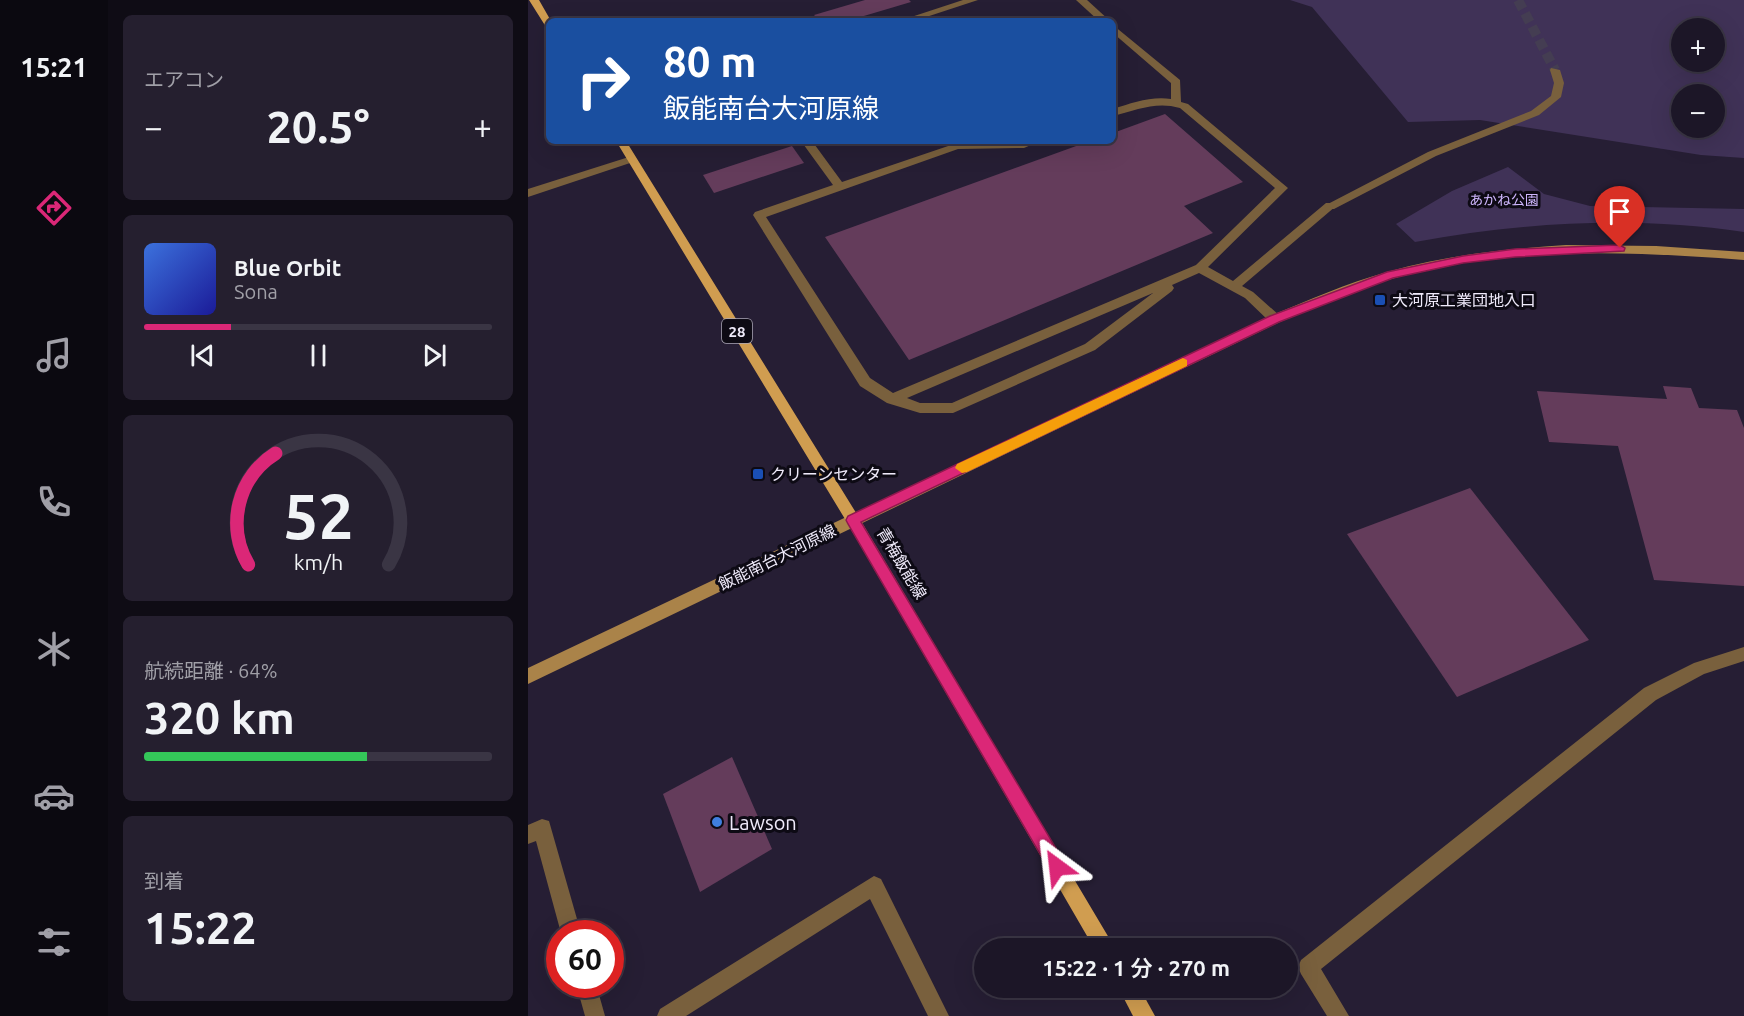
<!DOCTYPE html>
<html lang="ja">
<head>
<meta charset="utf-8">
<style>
	:root { --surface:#1c1627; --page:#251f2f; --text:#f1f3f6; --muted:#a09fa7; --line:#3a3544; --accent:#db2777 }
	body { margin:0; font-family:Ubuntu,"Noto Sans JP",sans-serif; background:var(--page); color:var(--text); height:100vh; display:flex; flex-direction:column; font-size:22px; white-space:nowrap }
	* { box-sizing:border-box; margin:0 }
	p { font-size:20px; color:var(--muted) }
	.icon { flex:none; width:33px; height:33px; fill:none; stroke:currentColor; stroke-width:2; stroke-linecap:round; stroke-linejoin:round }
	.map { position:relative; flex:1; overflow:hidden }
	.details { display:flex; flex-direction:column; gap:15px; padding:15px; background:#0f0c15; width:420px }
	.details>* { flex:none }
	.guide { position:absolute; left:18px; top:18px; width:570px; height:126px; border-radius:9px; box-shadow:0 6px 24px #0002,0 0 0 2px var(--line); background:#1a4fa0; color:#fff; overflow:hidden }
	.buttons { position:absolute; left:1143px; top:18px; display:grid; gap:12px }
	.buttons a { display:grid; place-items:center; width:54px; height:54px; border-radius:50%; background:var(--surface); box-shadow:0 6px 24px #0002,0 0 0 2px var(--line); font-size:30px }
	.speed { position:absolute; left:18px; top:920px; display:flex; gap:12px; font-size:30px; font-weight:700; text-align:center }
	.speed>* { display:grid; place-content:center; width:78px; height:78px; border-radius:50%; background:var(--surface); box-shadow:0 6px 24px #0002,0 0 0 2px var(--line); line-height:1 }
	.speed .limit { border:9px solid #d22; background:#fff; color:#111 }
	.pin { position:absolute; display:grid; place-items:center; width:51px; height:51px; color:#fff; margin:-62px -26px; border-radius:50% 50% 50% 0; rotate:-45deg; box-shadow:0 0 6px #0007 }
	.pin .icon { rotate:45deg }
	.me { position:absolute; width:66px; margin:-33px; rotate:330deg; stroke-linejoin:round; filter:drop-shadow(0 0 4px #0008) }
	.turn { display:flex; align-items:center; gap:21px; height:126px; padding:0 18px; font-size:27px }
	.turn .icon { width:78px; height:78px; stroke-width:2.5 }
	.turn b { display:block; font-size:42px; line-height:51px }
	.big { font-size:45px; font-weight:600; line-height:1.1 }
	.details .widget { flex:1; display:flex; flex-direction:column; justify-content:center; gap:9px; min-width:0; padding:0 21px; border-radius:9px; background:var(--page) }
	.details .dial { align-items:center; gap:0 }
	.dial svg { height:156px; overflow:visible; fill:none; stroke:var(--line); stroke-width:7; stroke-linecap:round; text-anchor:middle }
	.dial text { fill:var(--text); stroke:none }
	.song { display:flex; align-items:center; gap:18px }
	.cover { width:72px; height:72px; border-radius:9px; background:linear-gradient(135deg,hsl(220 70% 55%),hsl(240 70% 35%)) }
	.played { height:6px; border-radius:3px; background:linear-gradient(90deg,var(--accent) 25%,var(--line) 25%) }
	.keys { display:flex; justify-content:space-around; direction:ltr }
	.heat { display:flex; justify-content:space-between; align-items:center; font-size:33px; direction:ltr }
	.charge { height:9px; border-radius:4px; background:linear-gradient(90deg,#34c759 64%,var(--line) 0) }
	.trip { position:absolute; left:446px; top:938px; width:324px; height:60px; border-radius:30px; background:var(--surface); box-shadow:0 6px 24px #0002,0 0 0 2px var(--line); font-weight:600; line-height:60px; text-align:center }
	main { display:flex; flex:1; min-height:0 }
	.menu { display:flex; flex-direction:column; width:108px; justify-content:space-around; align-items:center; background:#0b0910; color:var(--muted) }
	.menu .icon { width:42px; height:42px }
	.menu .selected { color:var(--accent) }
	.menu b { font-size:27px; color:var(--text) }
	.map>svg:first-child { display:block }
	.green { fill:#403257; fill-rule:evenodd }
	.building { fill:#643c5b }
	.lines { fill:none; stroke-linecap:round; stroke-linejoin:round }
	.street-tunnel { stroke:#443d52; stroke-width:10; stroke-dasharray:10 5; stroke-linecap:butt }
	.lane { fill:#79603d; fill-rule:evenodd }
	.street { fill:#79603d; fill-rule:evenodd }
	.secondary { fill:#aa8349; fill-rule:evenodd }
	.primary { fill:#d09d50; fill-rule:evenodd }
	.route { fill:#db2777; stroke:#8e194d; stroke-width:1.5 }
	.slow { fill:#f59e0b }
	.transit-dot { fill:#1a4fb4; stroke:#0d0a14; stroke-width:2 }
	.shop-dot { fill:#3f7fe0; stroke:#0d0a14; stroke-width:2 }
	.labels { text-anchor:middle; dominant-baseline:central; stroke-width:6; stroke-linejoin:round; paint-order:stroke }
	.far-park-label { font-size:14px; fill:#ceb6fd; stroke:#0d0a14 }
	.shield { fill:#0d0a14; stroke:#aba7b5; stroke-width:1.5 }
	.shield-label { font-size:15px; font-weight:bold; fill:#efeafa }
	.poi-label { font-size:16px; fill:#efeafa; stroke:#0d0a14; text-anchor:start }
	.street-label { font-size:16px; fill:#efeafa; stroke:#0d0a14 }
	.near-poi-label { font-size:20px; fill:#efeafa; stroke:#0d0a14; text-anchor:start }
</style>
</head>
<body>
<main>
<nav class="menu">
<b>15:21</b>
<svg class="icon selected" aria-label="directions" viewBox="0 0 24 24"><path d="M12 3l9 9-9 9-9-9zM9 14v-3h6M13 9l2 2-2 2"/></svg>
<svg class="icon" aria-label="music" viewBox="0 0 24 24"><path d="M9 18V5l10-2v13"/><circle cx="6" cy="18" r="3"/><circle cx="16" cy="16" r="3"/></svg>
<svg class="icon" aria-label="phone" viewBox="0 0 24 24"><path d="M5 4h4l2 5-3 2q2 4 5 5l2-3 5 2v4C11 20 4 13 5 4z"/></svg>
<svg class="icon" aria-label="climate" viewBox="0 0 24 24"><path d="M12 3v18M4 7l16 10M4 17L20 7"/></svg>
<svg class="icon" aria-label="car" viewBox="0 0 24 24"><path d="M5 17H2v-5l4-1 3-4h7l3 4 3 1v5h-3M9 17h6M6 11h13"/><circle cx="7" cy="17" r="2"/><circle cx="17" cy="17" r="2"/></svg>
<svg class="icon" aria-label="filters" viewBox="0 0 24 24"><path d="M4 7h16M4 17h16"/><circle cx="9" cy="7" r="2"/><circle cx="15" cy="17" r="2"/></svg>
</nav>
<section class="details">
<div class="widget"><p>エアコン</p>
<div class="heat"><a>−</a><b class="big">20.5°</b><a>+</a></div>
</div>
<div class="widget">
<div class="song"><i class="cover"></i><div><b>Blue Orbit</b><p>Sona</p></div></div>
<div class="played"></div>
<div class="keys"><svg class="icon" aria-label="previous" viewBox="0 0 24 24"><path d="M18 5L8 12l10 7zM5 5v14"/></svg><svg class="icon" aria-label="pause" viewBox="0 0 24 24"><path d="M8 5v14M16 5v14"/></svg><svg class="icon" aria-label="next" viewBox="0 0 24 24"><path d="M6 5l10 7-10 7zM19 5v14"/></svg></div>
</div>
<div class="widget dial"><svg viewBox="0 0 100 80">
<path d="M14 69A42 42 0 1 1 86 69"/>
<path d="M14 69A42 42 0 0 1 28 12" stroke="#db2777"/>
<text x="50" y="56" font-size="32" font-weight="700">52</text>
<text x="50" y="72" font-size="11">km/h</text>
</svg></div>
<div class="widget"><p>航続距離 · 64%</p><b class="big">320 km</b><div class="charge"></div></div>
<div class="widget"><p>到着</p><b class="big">15:22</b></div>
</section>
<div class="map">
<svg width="1216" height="1016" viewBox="0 0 1216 1016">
	<rect width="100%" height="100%" fill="#261e34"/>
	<g class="green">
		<path d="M762,0H1216V158L1173,155L952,120L880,122L784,7ZM1154,28H1186V62H1154ZM1154,94H1186V128H1154Z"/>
		<path d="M980,167L1016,194L1062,206L1216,209V232C1107,216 995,222 887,242L868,224L924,191Z"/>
	</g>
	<g class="building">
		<polygon points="337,0 381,0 383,2 319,21 292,21 286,15"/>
		<polygon points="637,114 715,182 656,206 685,233 381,360 297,237 562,141 585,141 585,133"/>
		<polygon points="264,146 276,163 186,193 175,175"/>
		<polygon points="1135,386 1163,388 1171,408 1209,410 1216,428 1216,586 1126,580 1090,446 1021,442 1009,391 1139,399"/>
		<polygon points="942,488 1061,640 929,697 819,534"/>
		<polygon points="204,757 244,849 172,892 135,794"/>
	</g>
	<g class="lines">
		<polyline class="street-tunnel" points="990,0 1027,70"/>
		<g class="lane">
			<polygon points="435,0 450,0 386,21 371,21"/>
			<polygon points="548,0 559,0 582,21 571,21"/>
			<path d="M585,25L652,80L653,102L660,104L760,188L680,267L705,281L798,203H806L808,206L714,286L725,292L752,316L753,319L752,322H742L717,298L671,273L644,285L646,288L644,291L567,350L425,413H392L359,403L332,386L225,215L227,212L305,185L273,141H284L314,182L429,143L512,141L496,148L430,149L238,217L342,378L365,393L668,265L747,188L652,108C628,101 609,110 585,116V109C604,103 623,96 643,99V83L585,33ZM625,293L557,344L424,403H392L379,398Z"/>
		</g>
		<g class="street">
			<polygon points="1023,68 1032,70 1036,83 1033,97 1011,115 908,156 806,209 798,209 796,206 900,152 1003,111 1023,96 1026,83 1022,70"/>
			<polygon points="104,156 108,157 108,161 0,197 0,189"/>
			<polygon points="1216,647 1216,661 1176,674 1128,700 793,969 821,1016 799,1016 773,974 770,967 773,960 1116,688 1166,663"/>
			<polygon points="14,819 21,821 53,933 33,933 8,841 0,844 0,825"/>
			<polygon points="346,876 353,879 421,1016 400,1016 342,899 158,1016 129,1016 132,1009"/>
			<polygon points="48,984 68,984 77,1016 57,1016"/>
		</g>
		<path class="secondary" d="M1038,245L1128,246L1216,252V260C1099,251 981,246 867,278C827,289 789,307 752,322L0,684V668L742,316C781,300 819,283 859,272C918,255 977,249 1038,245Z"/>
		<g class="primary">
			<polygon points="1,0 11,0 23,21 21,21 21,28 18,27"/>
			<polygon points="88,141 98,141 330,516 587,948 566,948 320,524"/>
			<polygon points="590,987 611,987 627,1016 605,1016"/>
		</g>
	</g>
	<polygon class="route" points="1092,245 1097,248 1096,251 987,257 935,263 865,278 751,322 333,522 535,860 537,867 535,873 529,875 523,873 320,524 318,520 320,516 742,316 859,272 935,256 987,249"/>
	<polygon class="slow" points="655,358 659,360 659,366 439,472 434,473 427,468 429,464"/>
	<g class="transit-dot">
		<rect x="846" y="294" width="12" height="12" rx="3"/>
		<rect x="224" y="468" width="12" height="12" rx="3"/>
	</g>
	<circle class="shop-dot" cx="189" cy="822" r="6"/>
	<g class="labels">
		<g class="far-park-label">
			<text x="976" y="200">あかね公園</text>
		</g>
		<rect class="shield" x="194" y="319" width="30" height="24" rx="4.5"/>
		<g class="shield-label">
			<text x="209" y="331">28</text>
		</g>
		<g class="poi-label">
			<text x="864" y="300">大河原工業団地入口</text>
			<text x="242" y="474">クリーンセンター</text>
		</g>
		<g class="street-label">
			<text transform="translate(249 557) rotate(-26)">飯能南台大河原線</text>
			<text transform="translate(374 563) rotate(59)">青梅飯能線</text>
		</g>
		<g class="near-poi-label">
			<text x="201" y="822">Lawson</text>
		</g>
	</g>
</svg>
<div class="buttons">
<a>+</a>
<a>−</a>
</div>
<div class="speed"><div class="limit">60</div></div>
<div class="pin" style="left:1092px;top:248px;background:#d93025"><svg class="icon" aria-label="arrive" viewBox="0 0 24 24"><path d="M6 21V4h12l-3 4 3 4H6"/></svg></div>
<svg class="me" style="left:529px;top:867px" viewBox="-20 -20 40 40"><path d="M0-17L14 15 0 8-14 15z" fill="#db2777" stroke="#fff" stroke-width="4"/></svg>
<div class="trip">15:22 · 1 分 · 270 m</div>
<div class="guide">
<div class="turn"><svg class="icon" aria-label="right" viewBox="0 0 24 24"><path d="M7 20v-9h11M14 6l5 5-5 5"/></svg><div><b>80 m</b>飯能南台大河原線</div></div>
</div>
</div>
</main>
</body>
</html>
